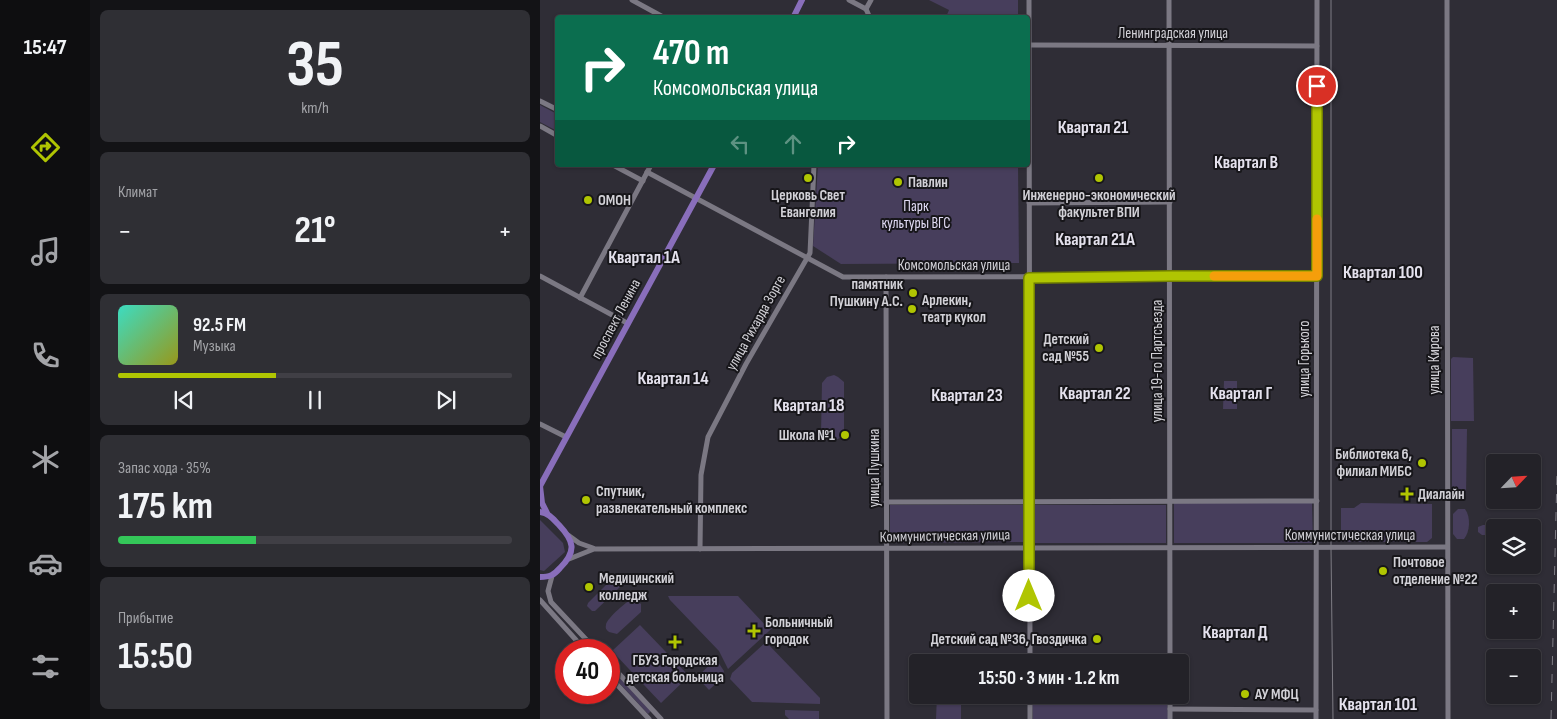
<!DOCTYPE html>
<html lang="ru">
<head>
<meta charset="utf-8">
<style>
	:root { --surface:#232228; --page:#2f2f34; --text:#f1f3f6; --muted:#a3a4a8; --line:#403f45; --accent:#b0c502 }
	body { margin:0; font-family:"Sofia Sans Condensed",sans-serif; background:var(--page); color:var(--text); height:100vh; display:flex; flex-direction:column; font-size:19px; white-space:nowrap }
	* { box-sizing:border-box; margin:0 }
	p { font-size:16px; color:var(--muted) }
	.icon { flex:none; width:28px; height:28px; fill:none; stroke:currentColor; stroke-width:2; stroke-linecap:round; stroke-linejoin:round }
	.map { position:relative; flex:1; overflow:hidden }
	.drawer { display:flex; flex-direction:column; gap:10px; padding:10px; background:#131316; width:450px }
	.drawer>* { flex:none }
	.top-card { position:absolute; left:15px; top:15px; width:475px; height:152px; border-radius:5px; box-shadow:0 1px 4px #0004,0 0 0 1px var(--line); background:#0b6e4f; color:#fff; overflow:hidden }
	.needle { width:32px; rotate:65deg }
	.buttons { position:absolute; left:946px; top:454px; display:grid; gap:10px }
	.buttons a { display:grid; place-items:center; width:55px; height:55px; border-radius:5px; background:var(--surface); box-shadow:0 1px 4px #0004,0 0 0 1px var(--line); font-size:25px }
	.speed { position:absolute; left:15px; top:639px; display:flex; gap:10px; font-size:25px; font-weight:700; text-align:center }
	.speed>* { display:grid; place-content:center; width:65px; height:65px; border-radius:50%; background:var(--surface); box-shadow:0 1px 4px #0004,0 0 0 1px var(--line); line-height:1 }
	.speed .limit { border:8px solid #d22; background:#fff; color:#111 }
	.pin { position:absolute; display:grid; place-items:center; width:42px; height:42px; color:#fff; margin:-21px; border:2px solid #fff; border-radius:50%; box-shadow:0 1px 5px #0007 }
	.me { position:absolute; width:55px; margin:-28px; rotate:0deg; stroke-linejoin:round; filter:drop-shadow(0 0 4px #0008) }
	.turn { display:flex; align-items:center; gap:18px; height:105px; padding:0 15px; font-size:22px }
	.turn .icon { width:65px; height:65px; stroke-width:2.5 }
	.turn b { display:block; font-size:35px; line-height:42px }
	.lanes { display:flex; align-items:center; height:48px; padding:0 15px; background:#0003; justify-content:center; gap:25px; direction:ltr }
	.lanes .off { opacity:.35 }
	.big { font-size:38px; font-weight:700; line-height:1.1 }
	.drawer .widget { flex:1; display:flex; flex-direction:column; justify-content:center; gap:8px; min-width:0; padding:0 18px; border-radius:8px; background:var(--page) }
	.drawer .dial { align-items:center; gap:0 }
	.dial b { font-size:65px; line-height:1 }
	.song { display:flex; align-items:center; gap:15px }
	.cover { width:60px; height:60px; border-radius:8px; background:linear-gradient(135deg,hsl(170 70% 55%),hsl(60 70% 35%)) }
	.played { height:5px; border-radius:2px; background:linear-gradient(90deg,var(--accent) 40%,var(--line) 40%) }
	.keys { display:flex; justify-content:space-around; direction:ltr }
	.heat { display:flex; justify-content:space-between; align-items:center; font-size:28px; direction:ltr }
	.charge { height:8px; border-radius:4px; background:linear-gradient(90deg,#34c759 35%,var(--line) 0) }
	.trip { position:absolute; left:369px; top:654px; width:280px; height:50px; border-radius:5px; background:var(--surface); box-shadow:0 1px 4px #0004,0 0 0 1px var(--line); font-weight:700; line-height:50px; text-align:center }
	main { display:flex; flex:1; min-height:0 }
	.menu { display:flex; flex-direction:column; width:90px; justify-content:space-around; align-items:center; background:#0e0e10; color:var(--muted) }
	.menu .icon { width:35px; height:35px }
	.menu .active { color:var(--accent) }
	.menu b { font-size:22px; color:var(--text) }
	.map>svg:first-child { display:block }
	.green { fill:#473e5c }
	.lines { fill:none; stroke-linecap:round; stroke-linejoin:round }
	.minor { stroke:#7b7883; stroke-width:5 }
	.major { stroke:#896ebb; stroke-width:6 }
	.tram { stroke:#7f7d85; stroke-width:1 }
	.rail { stroke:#7f7d85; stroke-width:1; stroke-dasharray:9 9; stroke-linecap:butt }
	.route-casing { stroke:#728001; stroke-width:12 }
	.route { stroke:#b0c502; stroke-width:9 }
	.slow { stroke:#f59e0b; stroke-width:9 }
	.poi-dot { fill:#b0c502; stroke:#17161a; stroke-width:2 }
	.labels { text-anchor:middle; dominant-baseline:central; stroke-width:4; stroke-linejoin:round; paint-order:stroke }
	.street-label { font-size:15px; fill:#d2d1d7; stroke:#17161a }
	.poi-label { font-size:15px; font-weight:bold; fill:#d2d1d7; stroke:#17161a; text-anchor:start }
	.park-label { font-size:15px; fill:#e2dcf5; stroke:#17161a }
	.quarter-label { font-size:18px; font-weight:bold; fill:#e4e1ed; stroke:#17161a }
</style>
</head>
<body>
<main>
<nav class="menu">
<b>15:47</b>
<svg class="icon active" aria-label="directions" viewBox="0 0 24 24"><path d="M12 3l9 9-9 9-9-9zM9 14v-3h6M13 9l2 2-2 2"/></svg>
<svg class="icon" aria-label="music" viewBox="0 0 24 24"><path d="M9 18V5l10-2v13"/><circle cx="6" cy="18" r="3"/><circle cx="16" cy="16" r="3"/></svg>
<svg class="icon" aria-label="phone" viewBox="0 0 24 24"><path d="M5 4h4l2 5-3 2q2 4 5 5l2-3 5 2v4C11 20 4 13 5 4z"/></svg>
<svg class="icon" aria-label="climate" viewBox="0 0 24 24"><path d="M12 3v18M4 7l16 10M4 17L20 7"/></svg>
<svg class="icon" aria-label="car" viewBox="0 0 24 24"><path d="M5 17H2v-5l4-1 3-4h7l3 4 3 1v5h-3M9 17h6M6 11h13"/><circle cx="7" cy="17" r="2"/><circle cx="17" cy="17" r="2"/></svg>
<svg class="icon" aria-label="filters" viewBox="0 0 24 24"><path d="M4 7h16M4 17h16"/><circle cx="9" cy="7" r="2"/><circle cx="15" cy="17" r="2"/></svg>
</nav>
<section class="drawer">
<div class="widget dial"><b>35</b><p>km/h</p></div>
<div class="widget"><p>Климат</p>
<div class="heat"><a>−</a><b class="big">21°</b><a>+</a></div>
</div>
<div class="widget">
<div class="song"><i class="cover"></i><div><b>92.5 FM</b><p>Музыка</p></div></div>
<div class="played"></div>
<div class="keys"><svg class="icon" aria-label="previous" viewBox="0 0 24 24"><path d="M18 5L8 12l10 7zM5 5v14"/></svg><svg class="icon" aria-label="pause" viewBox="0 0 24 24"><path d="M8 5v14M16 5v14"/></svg><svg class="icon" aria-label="next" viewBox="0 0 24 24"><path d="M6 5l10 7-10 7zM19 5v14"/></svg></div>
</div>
<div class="widget"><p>Запас хода · 35%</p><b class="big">175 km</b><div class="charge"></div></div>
<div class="widget"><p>Прибытие</p><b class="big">15:50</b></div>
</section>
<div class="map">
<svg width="1017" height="719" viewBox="0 0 1017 719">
	<rect width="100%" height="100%" fill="#2f2d36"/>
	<g class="green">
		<polygon points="389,0 478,0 478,17 406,17 409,10"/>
		<polygon points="0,105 17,114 17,131 0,122"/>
		<polygon points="278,165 478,165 479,263 301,264 273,246"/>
		<polygon points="913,357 933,358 934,421 911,421 911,359"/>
		<path d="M294,375L298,377L304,382V432C299,443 287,443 281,433L282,383L287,377Z"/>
		<polygon points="684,381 697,381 697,409 683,409"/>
		<polygon points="912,429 927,429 926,496 923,499 915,498 912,495"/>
		<polygon points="634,503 772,503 773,543 634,543"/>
		<polygon points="821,503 892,504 892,538 887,542 801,542 801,508 814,508"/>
		<polygon points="350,505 483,505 483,542 350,543"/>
		<rect x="492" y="505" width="134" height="38"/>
		<path d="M918,509H925C931,517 930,532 924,539H917L913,534V514Z"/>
		<polygon points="0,520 23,543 25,552 4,571 0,570"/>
		<polygon points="943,525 968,525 970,527 955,528 955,535 942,535 938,532 938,527"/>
		<polygon points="76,578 81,583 80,587 55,611 52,611 47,606 48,603 72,579"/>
		<polygon points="128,596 198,596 227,627 237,617 241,620 188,669 179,651 130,600"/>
		<path d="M94,598L101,604V612L77,634L69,632C67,630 65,629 66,625C66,619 89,599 94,598Z"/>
		<polygon points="100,625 149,676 121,703 72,651"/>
		<polygon points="226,642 280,698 280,704 212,702 190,679 192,673"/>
		<polygon points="176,659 184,671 182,678 169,690 157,677"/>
		<polygon points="69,667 111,711 108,714 69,672"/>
		<polygon points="397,695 421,695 421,719 396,719"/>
		<polygon points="492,695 627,695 628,719 493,719"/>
		<polygon points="245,710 279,711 279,719 249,719 245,715"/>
	</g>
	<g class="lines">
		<g class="minor">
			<polyline points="92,0 125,18"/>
			<polyline points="309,0 326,9"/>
			<polyline points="489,0 490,662"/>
			<polyline points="629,0 630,662"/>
			<polyline points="907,0 908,719"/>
			<polyline points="326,9 331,0"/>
			<polyline points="326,9 330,18"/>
			<polyline points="489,45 777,46"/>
			<polyline points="0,101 18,110"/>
			<polyline points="0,126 18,136"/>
			<polyline points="73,165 103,181"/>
			<polyline points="107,172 303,277 777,276"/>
			<polyline points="489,203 630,202"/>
			<polyline points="0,276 87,323"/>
			<polyline points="346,277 347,719"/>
			<polyline points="40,298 111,165"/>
			<polyline points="0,424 26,437"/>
			<polyline points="346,502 777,501"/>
			<polyline points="28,535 39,543 53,548"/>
			<polyline points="160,549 161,475 168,437 206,364 270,253 274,165"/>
			<polyline points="29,559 54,549 907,547"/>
			<polyline points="12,576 8,591 11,602 56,650"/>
			<polyline points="0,600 45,650"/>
			<polyline points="69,663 121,719"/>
			<polyline points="69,676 109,719"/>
			<polyline points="490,695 490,719"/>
			<polyline points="630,709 776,710"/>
			<polyline points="630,719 630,695"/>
			<polyline points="776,719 777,0"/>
		</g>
		<g class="major">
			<polyline points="253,18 262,0"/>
			<polyline points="0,486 174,165"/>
			<polyline points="0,486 2,503 7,513"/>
			<path d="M0,512C9,513 13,519 19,525C34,541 37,551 20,568C14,575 10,577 0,577"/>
		</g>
		<polyline class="tram" points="791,0 791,548 793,719"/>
		<polyline class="rail" points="1011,719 1017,473"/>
	</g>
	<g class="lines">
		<defs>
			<polyline id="route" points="489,596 489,278 630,276 777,276 777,86"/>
		</defs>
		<use href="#route" class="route-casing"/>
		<use href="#route" class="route"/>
		<polyline class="slow" points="674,276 777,276 777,219"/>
	</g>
	<g class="poi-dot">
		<circle cx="268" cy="178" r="5"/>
		<circle cx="559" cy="178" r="5"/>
		<circle cx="358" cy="182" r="5"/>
		<circle cx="48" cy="200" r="5"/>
		<circle cx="373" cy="293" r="5"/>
		<circle cx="372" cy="309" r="5"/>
		<circle cx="559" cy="348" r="5"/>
		<circle cx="305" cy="435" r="5"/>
		<circle cx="882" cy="463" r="5"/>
		<path d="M864.5 486.5h5v5h5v5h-5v5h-5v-5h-5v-5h5z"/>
		<circle cx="46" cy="500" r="5"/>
		<circle cx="843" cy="571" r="5"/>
		<circle cx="49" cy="587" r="5"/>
		<path d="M211.5 623.5h5v5h5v5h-5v5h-5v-5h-5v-5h5z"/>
		<circle cx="557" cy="639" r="5"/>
		<path d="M132.5 634.5h5v5h5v5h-5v5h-5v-5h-5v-5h5z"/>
		<circle cx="705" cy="694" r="5"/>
	</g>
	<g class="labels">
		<g class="street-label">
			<text x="633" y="33">Ленинградская улица</text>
			<text x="414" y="265">Комсомольская улица</text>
			<text transform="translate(76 319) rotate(-62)">проспект Ленина</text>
			<text transform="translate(216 323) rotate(-61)">улица Рихарда Зорге</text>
			<text transform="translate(764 359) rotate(-90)">улица Горького</text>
			<text transform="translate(894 360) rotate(-90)">улица Кирова</text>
			<text transform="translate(617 361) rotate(-90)">улица 19-го Партсъезда</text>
			<text transform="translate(334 468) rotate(-90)">улица Пушкина</text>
			<text x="810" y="535">Коммунистическая улица</text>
			<text transform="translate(405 536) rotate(-1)">Коммунистическая улица</text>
		</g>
		<g class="poi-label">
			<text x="368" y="182">Павлин</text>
			<text x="268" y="195" text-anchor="middle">Церковь Свет<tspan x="268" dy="17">Евангелия</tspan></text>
			<text x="559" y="195" text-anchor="middle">Инженерно-экономический<tspan x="559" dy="17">факультет ВПИ</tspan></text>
			<text x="58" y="200">ОМОН</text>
			<text x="363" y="284" text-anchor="end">памятник<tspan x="363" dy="17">Пушкину А.С.</tspan></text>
			<text x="382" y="300">Арлекин,<tspan x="382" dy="17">театр кукол</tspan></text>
			<text x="549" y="339" text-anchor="end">Детский<tspan x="549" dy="17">сад №55</tspan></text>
			<text x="295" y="435" text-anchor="end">Школа №1</text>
			<text x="872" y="454" text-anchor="end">Библиотека 6,<tspan x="872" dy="17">филиал МИБС</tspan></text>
			<text x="56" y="491">Спутник,<tspan x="56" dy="17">развлекательный комплекс</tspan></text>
			<text x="878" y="494">Диалайн</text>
			<text x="853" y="562">Почтовое<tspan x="853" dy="17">отделение №22</tspan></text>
			<text x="59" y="578">Медицинский<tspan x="59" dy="17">колледж</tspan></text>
			<text x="225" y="622">Больничный<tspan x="225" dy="17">городок</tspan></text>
			<text x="547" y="639" text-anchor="end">Детский сад №36, Гвоздичка</text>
			<text x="135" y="660" text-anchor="middle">ГБУЗ Городская<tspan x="135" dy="17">детская больница</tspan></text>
			<text x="715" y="694">АУ МФЦ</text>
		</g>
		<g class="park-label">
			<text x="376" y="206">Парк<tspan x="376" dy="17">культуры ВГС</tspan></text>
		</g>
		<g class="quarter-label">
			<text x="553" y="127">Квартал 21</text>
			<text x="706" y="162">Квартал В</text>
			<text x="555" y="239">Квартал 21А</text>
			<text x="104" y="257">Квартал 1А</text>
			<text x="843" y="272">Квартал 100</text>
			<text x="133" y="378">Квартал 14</text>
			<text x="555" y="393">Квартал 22</text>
			<text x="701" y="393">Квартал Г</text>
			<text x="427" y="395">Квартал 23</text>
			<text x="269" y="405">Квартал 18</text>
			<text x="695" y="632">Квартал Д</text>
			<text x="838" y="704">Квартал 101</text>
		</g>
	</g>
</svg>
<div class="buttons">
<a><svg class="needle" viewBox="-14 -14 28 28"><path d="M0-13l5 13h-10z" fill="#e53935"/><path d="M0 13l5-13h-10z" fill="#a3a4a8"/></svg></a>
<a><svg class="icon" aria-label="layers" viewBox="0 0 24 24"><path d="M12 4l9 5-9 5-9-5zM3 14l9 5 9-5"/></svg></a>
<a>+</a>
<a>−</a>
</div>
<div class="speed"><div class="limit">40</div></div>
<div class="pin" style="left:777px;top:86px;background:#d93025"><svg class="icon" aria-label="arrive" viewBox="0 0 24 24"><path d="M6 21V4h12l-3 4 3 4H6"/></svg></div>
<svg class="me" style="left:489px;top:596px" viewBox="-20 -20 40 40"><circle r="19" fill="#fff"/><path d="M0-13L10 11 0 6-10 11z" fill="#b0c502"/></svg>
<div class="trip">15:50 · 3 мин · 1.2 km</div>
<div class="top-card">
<div class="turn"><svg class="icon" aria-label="right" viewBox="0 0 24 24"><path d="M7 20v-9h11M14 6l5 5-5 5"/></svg><div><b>470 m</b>Комсомольская улица</div></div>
<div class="lanes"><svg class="icon off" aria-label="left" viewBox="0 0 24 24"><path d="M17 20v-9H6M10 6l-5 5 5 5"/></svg><svg class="icon off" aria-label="ahead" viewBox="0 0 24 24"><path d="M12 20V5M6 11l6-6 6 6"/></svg><svg class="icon" aria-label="right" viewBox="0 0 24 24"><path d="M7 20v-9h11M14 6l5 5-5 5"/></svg></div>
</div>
</div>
</main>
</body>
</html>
